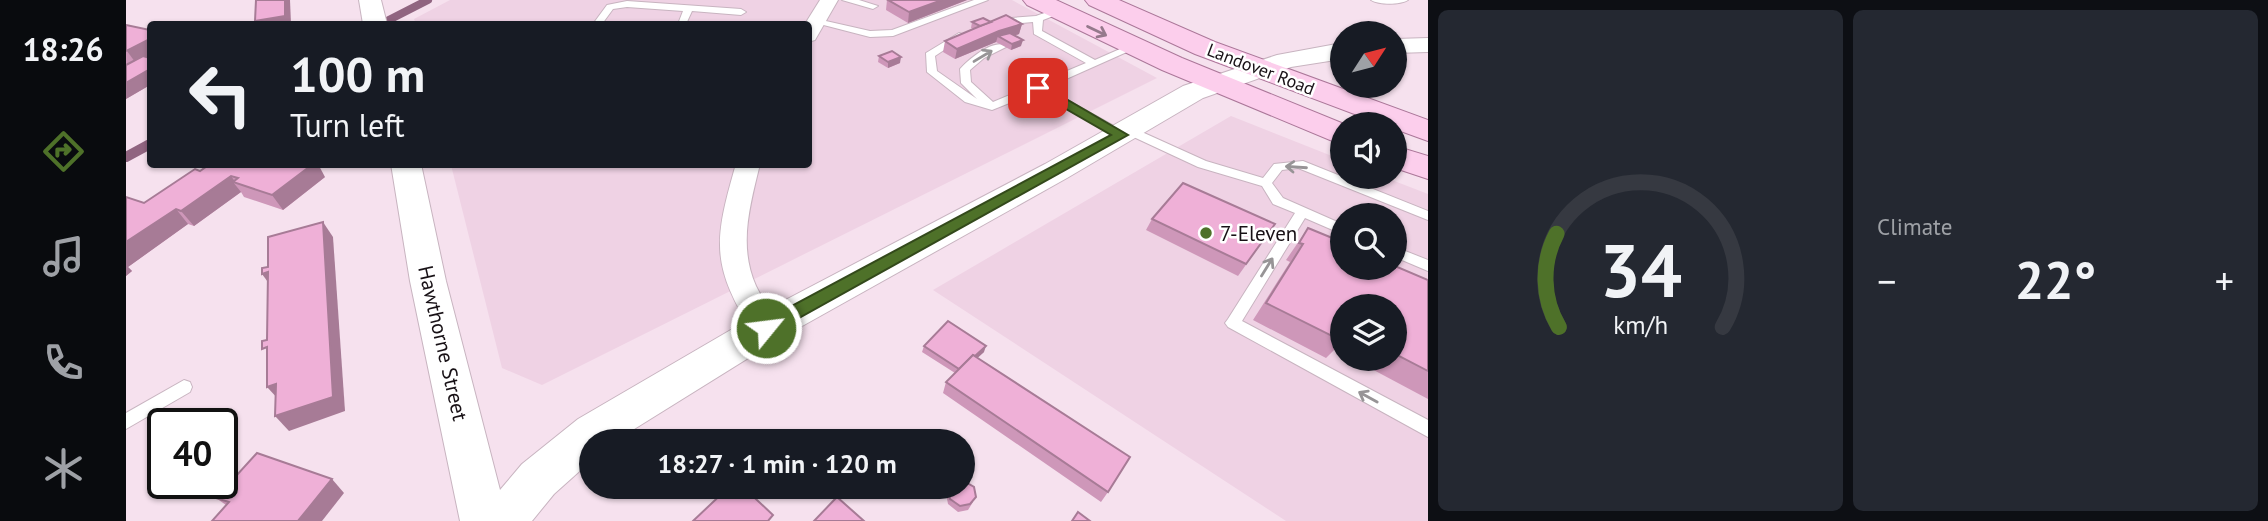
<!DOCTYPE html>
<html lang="en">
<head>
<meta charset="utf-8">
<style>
	:root { --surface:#171b24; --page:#242831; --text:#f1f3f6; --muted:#9ea1a6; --line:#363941; --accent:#4e7129 }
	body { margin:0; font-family:"PT Sans",sans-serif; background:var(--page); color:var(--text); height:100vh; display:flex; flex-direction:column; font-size:26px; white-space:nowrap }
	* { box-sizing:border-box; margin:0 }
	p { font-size:23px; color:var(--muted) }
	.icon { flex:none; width:38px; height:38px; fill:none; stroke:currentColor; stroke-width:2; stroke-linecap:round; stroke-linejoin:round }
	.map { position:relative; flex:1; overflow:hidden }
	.panel { display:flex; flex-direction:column; gap:10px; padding:10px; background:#0d0f14; width:840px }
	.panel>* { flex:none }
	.top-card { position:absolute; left:21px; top:21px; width:665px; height:147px; border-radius:7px; box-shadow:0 2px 5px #0004; background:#171b24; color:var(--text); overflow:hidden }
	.needle { width:46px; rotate:54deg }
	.tools { position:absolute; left:1204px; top:21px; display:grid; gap:14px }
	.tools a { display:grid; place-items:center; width:77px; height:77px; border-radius:50%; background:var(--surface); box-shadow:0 2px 5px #0004; font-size:35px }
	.speed { position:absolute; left:21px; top:408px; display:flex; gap:14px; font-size:35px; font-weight:700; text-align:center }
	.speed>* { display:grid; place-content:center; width:91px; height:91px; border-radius:50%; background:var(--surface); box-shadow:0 2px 5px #0004; line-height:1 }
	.speed .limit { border:4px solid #111; border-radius:10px; background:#fff; color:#111 }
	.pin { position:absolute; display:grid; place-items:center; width:60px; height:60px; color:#fff; margin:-30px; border-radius:14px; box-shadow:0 4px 10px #0006 }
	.me { position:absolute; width:77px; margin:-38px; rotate:61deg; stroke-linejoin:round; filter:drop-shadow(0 0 5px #0008) }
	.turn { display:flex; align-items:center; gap:24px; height:147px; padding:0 28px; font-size:32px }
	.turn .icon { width:91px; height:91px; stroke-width:2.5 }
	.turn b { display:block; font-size:49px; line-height:60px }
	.big { font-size:52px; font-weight:700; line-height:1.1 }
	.panel .card { flex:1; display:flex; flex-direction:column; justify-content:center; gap:10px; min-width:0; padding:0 24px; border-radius:10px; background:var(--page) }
	.panel .dial { align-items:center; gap:0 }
	.dial svg { height:182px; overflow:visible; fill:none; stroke:var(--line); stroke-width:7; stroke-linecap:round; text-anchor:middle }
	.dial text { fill:var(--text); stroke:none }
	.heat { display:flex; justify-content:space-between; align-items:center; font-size:38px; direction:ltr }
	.panel .tiles { flex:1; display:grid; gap:10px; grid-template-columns:repeat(2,1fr) }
	.trip { position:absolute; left:453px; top:429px; width:396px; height:70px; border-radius:35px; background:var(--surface); box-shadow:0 2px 5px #0004; font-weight:700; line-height:70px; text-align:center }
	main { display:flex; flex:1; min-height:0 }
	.menu { display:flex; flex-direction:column; width:126px; justify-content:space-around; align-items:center; background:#090b0e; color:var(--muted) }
	.menu .icon { width:49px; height:49px }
	.menu .active { color:var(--accent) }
	.menu b { font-size:32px; color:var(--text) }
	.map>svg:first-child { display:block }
	.built { fill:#efd2e4; fill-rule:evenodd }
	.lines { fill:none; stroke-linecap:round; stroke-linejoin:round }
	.stream-far1 { stroke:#906480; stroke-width:8 }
	.stream { stroke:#906480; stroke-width:10 }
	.service-casing { stroke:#c8b4c0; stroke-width:2 }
	.minor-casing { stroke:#c8b4c0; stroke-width:2 }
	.tertiary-casing { stroke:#c8b4c0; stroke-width:2 }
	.primary-casing { stroke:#ab7799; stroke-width:2 }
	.service { fill:#fff; fill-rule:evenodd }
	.minor { fill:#fff; fill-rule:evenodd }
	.tertiary { fill:#fff; fill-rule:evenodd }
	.primary { fill:#fcceec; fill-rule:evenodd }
	.wall { fill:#ce97b9 }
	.shaded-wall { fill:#a77b96 }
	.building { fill:#efb0d7; stroke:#a77b96; stroke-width:2 }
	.oneway { stroke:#95798c }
	.oneway2 { stroke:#979496 }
	.route { fill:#4e7129; stroke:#33491b; stroke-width:2 }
	.poi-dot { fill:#4e7129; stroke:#fff; stroke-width:2.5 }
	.labels { text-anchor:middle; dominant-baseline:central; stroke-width:5; stroke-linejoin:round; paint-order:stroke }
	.far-street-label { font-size:18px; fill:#181116; stroke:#fff }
	.poi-label { font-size:21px; fill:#181116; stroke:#fff; text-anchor:start }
	.street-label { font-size:21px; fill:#181116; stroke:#fff }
</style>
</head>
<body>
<main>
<nav class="menu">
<b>18:26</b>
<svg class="icon active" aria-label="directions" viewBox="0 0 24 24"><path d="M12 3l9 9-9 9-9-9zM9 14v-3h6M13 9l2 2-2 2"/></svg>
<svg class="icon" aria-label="music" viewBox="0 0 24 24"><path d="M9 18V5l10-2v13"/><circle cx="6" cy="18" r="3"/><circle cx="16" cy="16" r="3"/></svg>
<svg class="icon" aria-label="phone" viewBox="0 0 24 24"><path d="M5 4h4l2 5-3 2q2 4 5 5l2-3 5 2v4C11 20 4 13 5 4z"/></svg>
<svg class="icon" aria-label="climate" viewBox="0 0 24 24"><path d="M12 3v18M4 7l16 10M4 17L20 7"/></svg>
</nav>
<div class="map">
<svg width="1302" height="521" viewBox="0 0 1302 521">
	<rect width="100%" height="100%" fill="#f6e1ee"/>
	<g class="built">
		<polygon points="324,0 886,0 1031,78 416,385 376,368 325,165 682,164 682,24 290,24 288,19"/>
		<path d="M1105,116L1216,160V177H1258L1302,194V521H1160L807,290ZM1216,215H1269V268H1216ZM1216,306H1269V359H1216Z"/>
	</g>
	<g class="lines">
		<polyline class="stream-far1" points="255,24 302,0"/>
		<polyline class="stream" points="0,157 24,144"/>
		<defs>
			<g id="service">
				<polygon points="716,0 733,0 752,6 747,9"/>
				<polygon points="848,0 862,0 767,36 744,37 686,22 691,19 744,31 766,30"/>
				<path d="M1245,0H1282C1274,5 1253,5 1245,0Z"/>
				<polygon points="501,1 615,9 620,12 615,15 566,11 560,24 552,24 557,11 501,7 487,9 476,24 467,24 481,5"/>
				<path d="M932,8L937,11L935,13L917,20L916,31L969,60L1003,45L1012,47L920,88L999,132V128H1007L1080,161L1137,178L1148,164L1177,161L1302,211V220L1172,168L1156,170L1146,183L1157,198L1216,224V234L1179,218L1116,321L1302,420V437L1102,327L1099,323L1102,319L1169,213L1147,204L1136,186L1072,167L999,133V137H991L911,92L866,110L839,102L801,72L800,53L833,33L836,34V38L809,56L811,71L851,99L835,83L834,69C844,58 868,38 882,46L858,58L844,70L845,82L867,102L960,63L908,34L907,22L872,25L867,22L872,19L910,16Z"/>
				<polygon points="1269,247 1302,260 1302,271 1269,257"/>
				<polygon points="58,380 64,382 66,387 64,392 0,429 0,413"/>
			</g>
			<g id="minor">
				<polygon points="694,0 712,0 689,40 682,42 682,24 679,24"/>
				<path d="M610,164H634C624,205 612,246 630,286C637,301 648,314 655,328L651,336L640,340L629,336C585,266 587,243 610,164Z"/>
			</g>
			<g id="tertiary">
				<polygon points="233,0 255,0 261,24 237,24"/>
				<polygon points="1302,38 1302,52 1269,53 1269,39"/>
				<polygon points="1216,43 1216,59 1165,67 1077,98 941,178 653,339 489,441 466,441 466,460 428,494 406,521 334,521 284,281 265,164 295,164 320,281 374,490 396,464 452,419 627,317 919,164 1057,86 1151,55"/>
			</g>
			<g id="primary">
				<polygon points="897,0 930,0 1056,58 1218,124 1216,145 1036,70 901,5"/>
				<polygon points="959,0 993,0 1089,42 1302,120 1302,141 1269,129 1269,124 1255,124 1069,54 963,5"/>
				<polygon points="1269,146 1302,156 1302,179 1269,168"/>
			</g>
		</defs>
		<use href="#service" class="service-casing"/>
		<use href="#minor" class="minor-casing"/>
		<use href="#tertiary" class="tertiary-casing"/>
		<use href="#primary" class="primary-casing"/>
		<use href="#service" class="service"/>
		<use href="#minor" class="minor"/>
		<use href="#tertiary" class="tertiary"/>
		<use href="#primary" class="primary"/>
	</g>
	<g class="wall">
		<polygon points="761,0 841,0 782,23 760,10"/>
		<polygon points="846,22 896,24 893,34 889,36 895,46 885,50 870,42 829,59 817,52 819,41 848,29 845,28"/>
		<polygon points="0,25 24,85 0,99 0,65 2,64 0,64"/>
		<polygon points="753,56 774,63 762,68 752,62"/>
		<polygon points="74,171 199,177 157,210 118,197 115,192 68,226 62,224 2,267 6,271 0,276 0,197 18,203"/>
		<polygon points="1026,219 1149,224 1112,276 1020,230"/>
		<polygon points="1182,228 1302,280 1302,399 1227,359 1269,359 1269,306 1216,306 1216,353 1209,349 1200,358 1127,320 1164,262 1160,260"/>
		<polygon points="798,346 858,352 851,358 982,492 975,502 817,393 820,382 829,373 796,352"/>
		<polygon points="822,488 847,502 842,510 832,512 822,504 820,493"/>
		<polygon points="218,493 100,505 90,498"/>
	</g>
	<g class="shaded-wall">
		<polygon points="159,0 164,0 165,24 131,24 129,21"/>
		<polygon points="816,0 841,0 782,23 783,12"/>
		<polygon points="896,24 893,34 878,39 872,36 870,42 829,59 831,49 873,31"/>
		<polygon points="24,39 24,59 12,66 1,51"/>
		<polygon points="897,40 895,46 885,50 886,44"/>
		<polygon points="775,57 774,63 762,68 762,62"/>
		<polygon points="24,69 24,85 0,99 0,83"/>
		<polygon points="187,164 192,164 199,177 157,210 146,195"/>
		<polygon points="105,176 110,183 107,182 115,192 68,226 55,211"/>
		<polygon points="50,209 62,224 2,267 6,271 0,276 0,242"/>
		<polygon points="197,222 207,237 219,411 163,431 149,416"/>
		<polygon points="142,272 147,289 136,274"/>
		<polygon points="860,346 858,352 832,376 834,370"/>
		<polygon points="150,384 154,401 141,387"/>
		<polygon points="206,479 218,493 196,521 172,521"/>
	</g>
	<g class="building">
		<polygon points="130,0 159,0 159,16 129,21"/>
		<polygon points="762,0 816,0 783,12"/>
		<polygon points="880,15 896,24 873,31 831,49 819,41"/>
		<polygon points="857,18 865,22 854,26 846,22"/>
		<polygon points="0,25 24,30 24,39 0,51"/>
		<polygon points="884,33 897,40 886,44 872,36"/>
		<polygon points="766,51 775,57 762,62 753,56"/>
		<polygon points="17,56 24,58 24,69 0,83 0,65"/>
		<polygon points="84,164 187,164 146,195 107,182 112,178 105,176 55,211 50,209 0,242 0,197 18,203 69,169 74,171"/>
		<polygon points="1057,183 1149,224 1120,264 1026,219"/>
		<polygon points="197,222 207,397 149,416 150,384 141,387 141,347 136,349 136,341 141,340 142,272 136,274 136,268 142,267 142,237"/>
		<polygon points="1182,228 1216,242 1216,268 1269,268 1269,266 1302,280 1302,371 1269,354 1269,306 1216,306 1216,341 1140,303 1177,244 1173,243"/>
		<polygon points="822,321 860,346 849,356 847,355 833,369 798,346"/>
		<polygon points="847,355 1004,457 982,492 820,382"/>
		<polygon points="131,453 206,479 172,521 86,521 103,502 90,498"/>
		<polygon points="836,480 848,487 850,497 844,504 834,506 824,499 822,488 823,486 836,486"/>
		<polygon points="604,486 616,486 647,515 642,521 567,521"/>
		<polygon points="711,497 738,521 688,521"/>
		<polygon points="952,512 964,521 946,521"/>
	</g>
	<defs><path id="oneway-shaft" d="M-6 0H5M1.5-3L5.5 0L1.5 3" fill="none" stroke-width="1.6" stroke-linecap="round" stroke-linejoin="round" transform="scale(1.75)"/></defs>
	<use class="oneway" href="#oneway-shaft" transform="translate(971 31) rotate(26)"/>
	<g class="oneway2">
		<use href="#oneway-shaft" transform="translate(857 56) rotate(-31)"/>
		<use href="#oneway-shaft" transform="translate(1170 167) rotate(-176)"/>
		<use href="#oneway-shaft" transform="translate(1141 267) rotate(-58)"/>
		<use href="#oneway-shaft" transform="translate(1242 397) rotate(-151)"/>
	</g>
	<polygon class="route" points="907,85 916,85 1002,135 646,333 634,333 631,328 634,323 985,135 907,90"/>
	<circle class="poi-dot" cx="1080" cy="233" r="7"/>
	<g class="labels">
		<g class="far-street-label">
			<text transform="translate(1135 69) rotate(21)">Landover Road</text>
		</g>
		<g class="poi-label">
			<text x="1094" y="233">7-Eleven</text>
		</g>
		<g class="street-label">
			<text transform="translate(317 343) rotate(77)">Hawthorne Street</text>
		</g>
	</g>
</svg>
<div class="tools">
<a><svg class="needle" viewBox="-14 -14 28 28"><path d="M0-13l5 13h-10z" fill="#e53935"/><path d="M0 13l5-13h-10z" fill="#9ea1a6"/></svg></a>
<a><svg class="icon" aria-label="sound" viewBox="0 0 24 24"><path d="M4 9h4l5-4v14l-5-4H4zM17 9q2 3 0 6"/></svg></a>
<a><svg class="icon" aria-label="search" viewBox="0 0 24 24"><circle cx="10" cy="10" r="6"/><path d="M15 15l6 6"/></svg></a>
<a><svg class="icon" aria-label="layers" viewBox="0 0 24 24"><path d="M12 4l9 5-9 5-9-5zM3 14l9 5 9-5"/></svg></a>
</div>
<div class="speed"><div class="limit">40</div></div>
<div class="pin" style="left:912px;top:88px;background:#d93025"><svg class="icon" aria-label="arrive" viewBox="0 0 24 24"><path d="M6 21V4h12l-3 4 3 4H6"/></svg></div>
<svg class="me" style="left:640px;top:328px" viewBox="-20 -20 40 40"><circle r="17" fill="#4e7129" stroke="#fff" stroke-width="3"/><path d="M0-11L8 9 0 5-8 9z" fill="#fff"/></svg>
<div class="trip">18:27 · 1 min · 120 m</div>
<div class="top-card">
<div class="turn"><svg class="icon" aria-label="left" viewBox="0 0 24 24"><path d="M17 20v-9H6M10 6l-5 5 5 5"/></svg><div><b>100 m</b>Turn left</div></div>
</div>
</div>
<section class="panel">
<div class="tiles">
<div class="card dial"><svg viewBox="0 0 100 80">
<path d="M14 69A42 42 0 1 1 86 69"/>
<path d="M14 69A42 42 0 0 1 13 28" stroke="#4e7129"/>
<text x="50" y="56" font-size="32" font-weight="700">34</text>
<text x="50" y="72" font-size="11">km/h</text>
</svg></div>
<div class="card"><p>Climate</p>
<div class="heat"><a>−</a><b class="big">22°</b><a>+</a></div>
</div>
</div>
</section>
</main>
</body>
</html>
